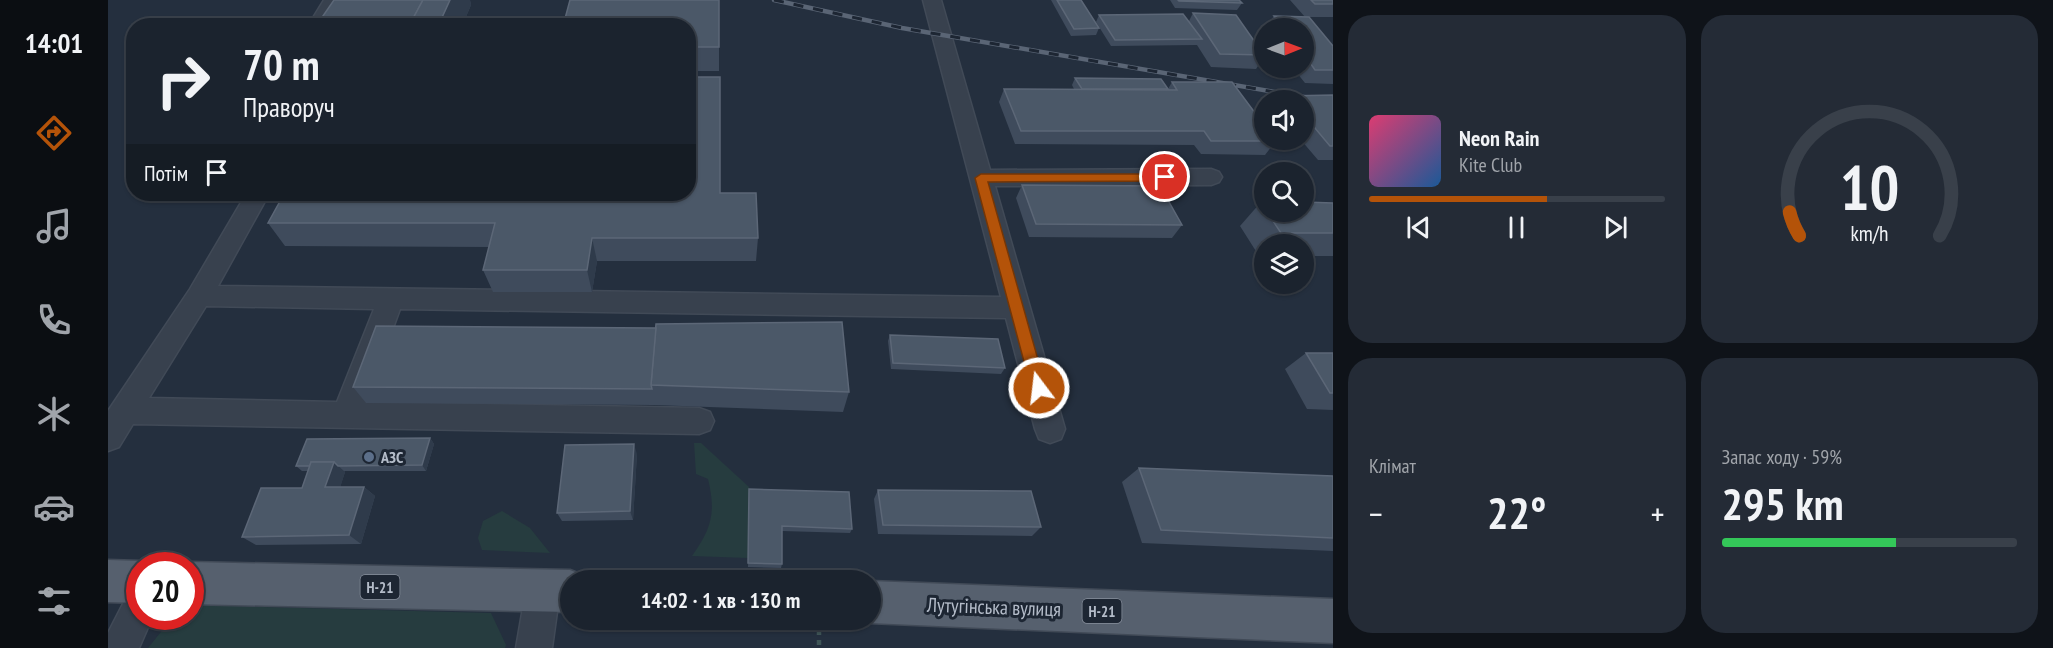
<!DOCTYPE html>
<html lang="uk">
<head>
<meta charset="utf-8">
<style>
	:root { --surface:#1b232e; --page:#242b36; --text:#f1f3f6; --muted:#a0a4aa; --line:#39404a; --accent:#b45309 }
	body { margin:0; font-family:"PT Sans Narrow",sans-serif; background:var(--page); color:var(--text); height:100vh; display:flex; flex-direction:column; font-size:22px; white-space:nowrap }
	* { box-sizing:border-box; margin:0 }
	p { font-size:20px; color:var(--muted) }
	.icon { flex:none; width:33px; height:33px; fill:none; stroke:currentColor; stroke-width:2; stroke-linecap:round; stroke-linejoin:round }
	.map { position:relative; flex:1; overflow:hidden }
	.sheet { display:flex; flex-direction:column; gap:15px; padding:15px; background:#0f1319; width:720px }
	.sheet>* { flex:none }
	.top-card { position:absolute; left:18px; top:18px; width:570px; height:183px; border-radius:24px; box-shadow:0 2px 4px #0004,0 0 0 2px var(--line); background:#1b232e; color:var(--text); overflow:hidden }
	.needle { width:39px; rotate:89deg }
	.fabs { position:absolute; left:1146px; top:18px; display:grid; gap:12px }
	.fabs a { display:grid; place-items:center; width:60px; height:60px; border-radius:50%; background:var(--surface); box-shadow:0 2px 4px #0004,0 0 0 2px var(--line); font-size:30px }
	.speed { position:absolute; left:18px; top:552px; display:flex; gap:12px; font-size:30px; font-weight:700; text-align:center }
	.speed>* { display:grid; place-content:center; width:78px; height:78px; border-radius:50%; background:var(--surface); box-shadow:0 2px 4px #0004,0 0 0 2px var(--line); line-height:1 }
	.speed .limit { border:9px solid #d22; background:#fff; color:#111 }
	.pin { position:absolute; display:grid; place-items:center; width:51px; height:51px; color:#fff; margin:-26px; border:3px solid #fff; border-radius:50%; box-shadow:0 2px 6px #0007 }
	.me { position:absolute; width:66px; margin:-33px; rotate:345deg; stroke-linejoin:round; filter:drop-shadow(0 0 4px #0008) }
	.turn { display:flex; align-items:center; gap:21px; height:126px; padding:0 18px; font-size:27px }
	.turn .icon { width:78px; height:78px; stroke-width:2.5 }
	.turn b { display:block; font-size:42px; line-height:51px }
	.then { display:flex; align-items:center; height:57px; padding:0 18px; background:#0003; gap:12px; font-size:22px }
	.big { font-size:45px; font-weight:700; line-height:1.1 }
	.sheet .widget { flex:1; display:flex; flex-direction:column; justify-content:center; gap:9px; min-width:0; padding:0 21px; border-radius:24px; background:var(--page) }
	.sheet .dial { align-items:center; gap:0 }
	.dial svg { height:156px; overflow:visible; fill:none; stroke:var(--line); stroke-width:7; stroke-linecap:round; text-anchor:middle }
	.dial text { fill:var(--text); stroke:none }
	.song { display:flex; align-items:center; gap:18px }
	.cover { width:72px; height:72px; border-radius:9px; background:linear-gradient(135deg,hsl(340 70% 55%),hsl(210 70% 35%)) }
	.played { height:6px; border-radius:3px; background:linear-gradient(90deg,var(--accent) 60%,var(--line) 60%) }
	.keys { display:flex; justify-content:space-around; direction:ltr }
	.heat { display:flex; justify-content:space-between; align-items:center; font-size:33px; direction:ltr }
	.charge { height:9px; border-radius:4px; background:linear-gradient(90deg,#34c759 59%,var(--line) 0) }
	.sheet .tiles { flex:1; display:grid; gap:15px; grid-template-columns:repeat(2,1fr) }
	.trip { position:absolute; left:452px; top:570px; width:321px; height:60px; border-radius:30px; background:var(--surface); box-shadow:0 2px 4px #0004,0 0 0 2px var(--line); font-weight:700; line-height:60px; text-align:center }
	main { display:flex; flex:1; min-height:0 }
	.menu { display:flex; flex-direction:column; width:108px; justify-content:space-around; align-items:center; background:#0b0e12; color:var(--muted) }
	.menu .icon { width:42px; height:42px }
	.menu .current { color:var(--accent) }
	.menu b { font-size:27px; color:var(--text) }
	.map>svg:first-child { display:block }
	.green { fill:#263c3f }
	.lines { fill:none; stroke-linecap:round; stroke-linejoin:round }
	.minor-casing { stroke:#414a57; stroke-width:3 }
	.major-casing { stroke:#414a57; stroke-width:3 }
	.path { stroke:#3f5557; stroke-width:4.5; stroke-dasharray:5 5; stroke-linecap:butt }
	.minor { fill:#38414e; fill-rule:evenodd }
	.major { fill:#56606e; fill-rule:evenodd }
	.rail-casing { stroke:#5a6575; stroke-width:4.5 }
	.rail { stroke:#1d2633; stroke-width:3; stroke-dasharray:10; stroke-linecap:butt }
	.wall { fill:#3f4b5c }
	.shaded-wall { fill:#2f3b4b }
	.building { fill:#4b5868; stroke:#5c6777; stroke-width:1.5 }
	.route { fill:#b45309; stroke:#753606; stroke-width:1.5 }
	.service-dot { fill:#5c6f8a; stroke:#1d2633; stroke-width:2 }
	.labels { text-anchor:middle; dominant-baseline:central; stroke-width:6; stroke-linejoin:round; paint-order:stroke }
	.shield { fill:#1d2633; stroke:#878f9c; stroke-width:1.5 }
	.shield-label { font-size:15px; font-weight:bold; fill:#b4bcc9 }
	.poi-label { font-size:16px; font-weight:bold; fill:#b4bcc9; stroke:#1d2633; text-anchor:start }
	.near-street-label { font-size:20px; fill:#b4bcc9; stroke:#1d2633 }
</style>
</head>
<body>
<main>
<nav class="menu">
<b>14:01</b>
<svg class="icon current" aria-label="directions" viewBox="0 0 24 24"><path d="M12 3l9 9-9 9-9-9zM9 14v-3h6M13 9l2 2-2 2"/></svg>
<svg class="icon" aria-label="music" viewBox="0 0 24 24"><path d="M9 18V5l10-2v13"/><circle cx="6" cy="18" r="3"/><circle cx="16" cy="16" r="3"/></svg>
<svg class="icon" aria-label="phone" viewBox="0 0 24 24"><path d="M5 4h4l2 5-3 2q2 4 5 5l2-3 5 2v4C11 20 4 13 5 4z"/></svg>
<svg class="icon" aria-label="climate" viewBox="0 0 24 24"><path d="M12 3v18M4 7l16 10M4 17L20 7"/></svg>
<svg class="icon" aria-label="car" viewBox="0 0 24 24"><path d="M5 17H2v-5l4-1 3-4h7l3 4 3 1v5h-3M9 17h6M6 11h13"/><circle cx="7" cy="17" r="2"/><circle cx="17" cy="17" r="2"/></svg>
<svg class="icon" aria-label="filters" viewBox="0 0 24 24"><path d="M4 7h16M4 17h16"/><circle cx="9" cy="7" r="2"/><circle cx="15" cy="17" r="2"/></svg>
</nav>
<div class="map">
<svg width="1225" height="648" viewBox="0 0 1225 648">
	<rect width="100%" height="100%" fill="#242f3e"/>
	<g class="green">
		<path d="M586,443H593L641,487L640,558L584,556C604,528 608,512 600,479L588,474Z"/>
		<polygon points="394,511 422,528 442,553 374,550 370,538 375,521"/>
		<polygon points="83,605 383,613 398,645 397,648 40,648 65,617 82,616"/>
	</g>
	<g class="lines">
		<defs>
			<g id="minor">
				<polygon points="216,0 234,0 218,26 200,26"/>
				<path d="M815,0H833L882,170L1103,169L1111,172L1114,177L1111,182L1103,185L887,186L957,429L953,439L942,443L931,439L927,429L898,318L292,309L258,402L591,408L602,412L606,421L602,430L591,434L25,424L11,447L0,451V411L82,289L138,194H161L110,286L893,297ZM98,306L266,309L229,402L41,398Z"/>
				<polygon points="435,573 447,578 452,590 444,648 408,648 418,590 423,578"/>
				<polygon points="32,589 32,616 45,616 31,648 0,648 0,633 20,594"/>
			</g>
			<g id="major">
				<polygon points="0,560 32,561 43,566 32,566 32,603 0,602"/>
				<polygon points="82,562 462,570 477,576 479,580 462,580 462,612 82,604 82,566 73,566"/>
				<polygon points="762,581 1225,599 1225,643 762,623 752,620 762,620"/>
			</g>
		</defs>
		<use href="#minor" class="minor-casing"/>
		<use href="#major" class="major-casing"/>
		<polyline class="path" points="711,620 711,648"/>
		<use href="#minor" class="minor"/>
		<use href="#major" class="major"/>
		<defs>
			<polyline id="rail" points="666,0 794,28 1225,102"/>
		</defs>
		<use href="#rail" class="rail-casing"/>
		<use href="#rail" class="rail"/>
	</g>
	<g class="wall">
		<polygon points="226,0 362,0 363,5 354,26 208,26"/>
		<polygon points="611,0 611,71 580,71 580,26"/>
		<polygon points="943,0 973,0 991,28 988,35 963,36"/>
		<polygon points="1062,0 1131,0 1134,3 1129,10 1067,8"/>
		<polygon points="1182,0 1225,0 1225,17 1201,17 1225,46 1225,84 1197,83 1185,68 1196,68 1196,28 1157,28 1166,16 1197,17"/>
		<polygon points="1085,13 1156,54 1156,57 1148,69 1103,67 1089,45 1003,46 988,22 991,15 1081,21"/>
		<polygon points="967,78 1060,89 1064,82 1168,141 1157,155 1093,154 1086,145 907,144 891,102 896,89 966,89 964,85"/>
		<polygon points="1225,95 1225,160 1210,160 1193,140 1196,140 1196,100 1175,100 1179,96"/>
		<polygon points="914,185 1074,225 1064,238 921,237 908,198"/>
		<polygon points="612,193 650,238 648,261 489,261 484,292 385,292 375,270 381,247 177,246 160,223"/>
		<polygon points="1153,202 1156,202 1156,212 1196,212 1225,203 1225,256 1196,256 1196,244 1156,244 1156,256 1151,256 1132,226"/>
		<polygon points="268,326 741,392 735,412 546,405 258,403 245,387"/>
		<polygon points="782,335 897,368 893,374 783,369 780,341"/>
		<polygon points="1198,353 1225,353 1225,410 1199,409 1177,369"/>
		<polygon points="322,438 326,444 318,471 236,471 237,472 232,487 256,487 267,496 253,544 148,545 134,537 194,488 200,471 194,471 188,466"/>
		<polygon points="529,454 525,520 454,521 449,513"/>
		<polygon points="1031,468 1225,476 1225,551 1034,543 1014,482"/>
		<polygon points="770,490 933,527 924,536 770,534 766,499"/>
		<polygon points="641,494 744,529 742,533 674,531 674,564 673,568 640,567"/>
	</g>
	<g class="shaded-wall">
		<polygon points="342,0 362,0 363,5 354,26 331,26"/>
		<polygon points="484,238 489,261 484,292 479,270"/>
		<polygon points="322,438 326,444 318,471 314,465"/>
		<polygon points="526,444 529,454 525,520 522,511"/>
		<polygon points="226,462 237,472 229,497 217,487"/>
		<polygon points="256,487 267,496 253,544 241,535"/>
	</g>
	<g class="building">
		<polygon points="226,0 315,0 302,24 303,26 208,26"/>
		<polygon points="315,0 342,0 331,24 302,24"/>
		<polygon points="462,0 611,0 611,47 580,47 580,26 455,26"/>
		<polygon points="949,0 973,0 991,28 966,29"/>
		<polygon points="1070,0 1131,0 1134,3 1071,1"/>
		<polygon points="1203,0 1225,0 1225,4 1207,4"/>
		<polygon points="1085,13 1128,15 1156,55 1112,54"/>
		<polygon points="1075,14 1094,39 1007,40 991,15"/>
		<polygon points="1166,16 1201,17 1225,46 1225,70 1207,70 1196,54 1196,28 1176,28"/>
		<polygon points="580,77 612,77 612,193 648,193 650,238 484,238 479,270 375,270 387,223 160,223 176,194 580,194"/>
		<polygon points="967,78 1053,79 1060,89 974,89"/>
		<polygon points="1064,82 1124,82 1156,125 1156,140 1167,140 1168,141 1103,141 1096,131 913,131 896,89 1069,90"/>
		<polygon points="1225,95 1225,146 1222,146 1196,115 1196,100 1183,100 1179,96"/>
		<polygon points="914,185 1052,186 1074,225 928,224"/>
		<polygon points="1196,202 1225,203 1225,233 1173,233 1159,212 1196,212"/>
		<polygon points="734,322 741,392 543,385 548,324"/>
		<polygon points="268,326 548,328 543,385 544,389 245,387"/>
		<polygon points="782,335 890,339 897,368 785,363"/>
		<polygon points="1198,353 1225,353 1225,393 1222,393"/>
		<polygon points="322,438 314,465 230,466 226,462 203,462 202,466 188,466 199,439"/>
		<polygon points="526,444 522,511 449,513 457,445"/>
		<polygon points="203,462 226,462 217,487 256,487 241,535 134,537 153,488 194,488"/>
		<polygon points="1031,468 1225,476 1225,538 1053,530"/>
		<polygon points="641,489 741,492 744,529 674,526 674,564 640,563"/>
		<polygon points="770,490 923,491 933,527 775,525"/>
	</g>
	<polygon class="route" points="873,174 1057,174 1062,177 1057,181 880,182 938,388 936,393 931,395 926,393 923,388 867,178"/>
	<circle class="service-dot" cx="261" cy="457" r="6"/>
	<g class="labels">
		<g class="shield">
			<rect x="252.5" y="575" width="39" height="24" rx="4.5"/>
			<rect x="974.5" y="599" width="39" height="24" rx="4.5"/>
		</g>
		<g class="shield-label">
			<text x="272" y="587">Н-21</text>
			<text x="994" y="611">Н-21</text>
		</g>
		<g class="poi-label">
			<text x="273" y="457">АЗС</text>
		</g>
		<g class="near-street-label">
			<text transform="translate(886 607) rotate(2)">Лутугінська вулиця</text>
		</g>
	</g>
</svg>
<div class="fabs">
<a><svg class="needle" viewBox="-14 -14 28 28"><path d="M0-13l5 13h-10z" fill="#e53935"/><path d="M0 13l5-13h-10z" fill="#a0a4aa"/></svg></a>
<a><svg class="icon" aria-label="sound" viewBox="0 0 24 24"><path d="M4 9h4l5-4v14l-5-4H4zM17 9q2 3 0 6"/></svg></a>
<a><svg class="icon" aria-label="search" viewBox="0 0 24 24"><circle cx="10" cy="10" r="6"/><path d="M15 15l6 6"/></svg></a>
<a><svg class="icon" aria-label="layers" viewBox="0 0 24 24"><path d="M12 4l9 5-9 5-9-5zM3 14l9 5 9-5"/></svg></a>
</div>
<div class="speed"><div class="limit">20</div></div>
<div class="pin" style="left:1057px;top:177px;background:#d93025"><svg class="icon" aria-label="arrive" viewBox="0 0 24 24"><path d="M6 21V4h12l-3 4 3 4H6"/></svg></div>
<svg class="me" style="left:931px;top:388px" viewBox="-20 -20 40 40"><circle r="17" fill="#b45309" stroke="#fff" stroke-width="3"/><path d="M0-11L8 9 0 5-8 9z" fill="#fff"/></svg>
<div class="trip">14:02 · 1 хв · 130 m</div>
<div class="top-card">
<div class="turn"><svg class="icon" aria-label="right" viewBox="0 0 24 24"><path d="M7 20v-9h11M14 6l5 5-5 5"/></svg><div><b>70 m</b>Праворуч</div></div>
<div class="then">Потім<svg class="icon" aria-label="arrive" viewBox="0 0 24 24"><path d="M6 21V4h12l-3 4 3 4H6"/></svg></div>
</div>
</div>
<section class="sheet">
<div class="tiles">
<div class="widget">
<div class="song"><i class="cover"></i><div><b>Neon Rain</b><p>Kite Club</p></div></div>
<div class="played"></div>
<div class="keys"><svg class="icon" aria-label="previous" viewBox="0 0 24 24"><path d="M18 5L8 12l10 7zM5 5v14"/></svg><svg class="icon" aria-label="pause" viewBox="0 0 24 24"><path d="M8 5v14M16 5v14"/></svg><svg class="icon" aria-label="next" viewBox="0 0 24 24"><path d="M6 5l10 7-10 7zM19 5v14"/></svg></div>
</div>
<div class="widget dial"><svg viewBox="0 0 100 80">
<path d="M14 69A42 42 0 1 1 86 69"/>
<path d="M14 69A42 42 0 0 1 9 57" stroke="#b45309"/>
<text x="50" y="56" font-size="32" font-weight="700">10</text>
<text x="50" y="72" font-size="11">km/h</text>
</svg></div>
<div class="widget"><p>Клімат</p>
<div class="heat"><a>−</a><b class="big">22°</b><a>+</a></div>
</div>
<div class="widget"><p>Запас ходу · 59%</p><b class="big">295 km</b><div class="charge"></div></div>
</div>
</section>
</main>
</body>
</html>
